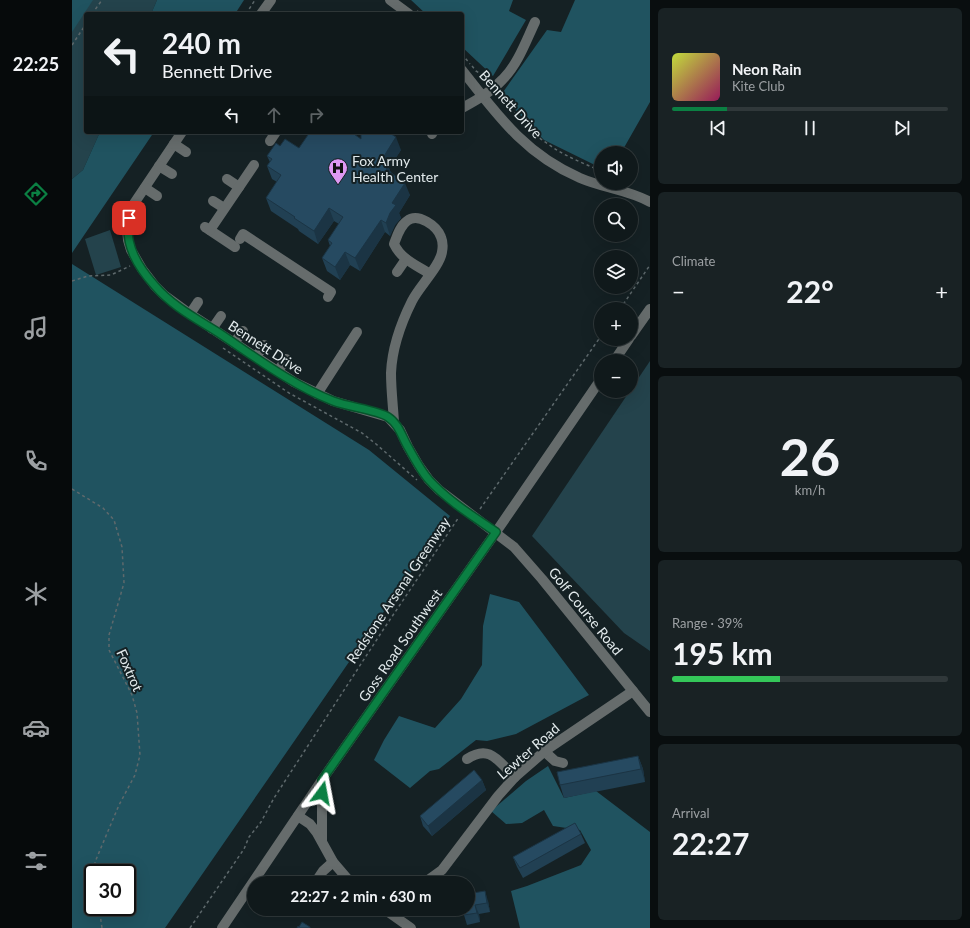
<!DOCTYPE html>
<html lang="en">
<head>
<meta charset="utf-8">
<style>
	:root { --surface:#10191b; --page:#192224; --text:#f1f3f6; --muted:#9ca0a3; --line:#30383a; --accent:#0b8043 }
	body { margin:0; font-family:Lato,sans-serif; background:var(--page); color:var(--text); height:100vh; display:flex; flex-direction:column; font-size:15px; white-space:nowrap }
	* { box-sizing:border-box; margin:0 }
	p { font-size:13px; color:var(--muted) }
	.icon { flex:none; width:22px; height:22px; fill:none; stroke:currentColor; stroke-width:2; stroke-linecap:round; stroke-linejoin:round }
	.map { position:relative; flex:1; overflow:hidden }
	.panel { display:flex; flex-direction:column; gap:8px; padding:8px; background:#090e0f; width:320px }
	.panel>* { flex:none }
	.banner { position:absolute; left:12px; top:12px; width:380px; height:122px; border-radius:4px; box-shadow:0 4px 16px #0002,0 0 0 1px var(--line); background:#10191b; color:var(--text); overflow:hidden }
	.tools { position:absolute; left:522px; top:146px; display:grid; gap:8px }
	.tools a { display:grid; place-items:center; width:44px; height:44px; border-radius:50%; background:var(--surface); box-shadow:0 4px 16px #0002,0 0 0 1px var(--line); font-size:20px }
	.speed { position:absolute; left:12px; top:864px; display:flex; gap:8px; font-size:20px; font-weight:700; text-align:center }
	.speed>* { display:grid; place-content:center; width:52px; height:52px; border-radius:50%; background:var(--surface); box-shadow:0 4px 16px #0002,0 0 0 1px var(--line); line-height:1 }
	.speed .limit { border:2px solid #111; border-radius:6px; background:#fff; color:#111 }
	.pin { position:absolute; display:grid; place-items:center; width:34px; height:34px; color:#fff; margin:-17px; border-radius:8px; box-shadow:0 2px 6px #0006 }
	.me { position:absolute; width:44px; margin:-22px; rotate:13deg; stroke-linejoin:round; filter:drop-shadow(0 0 3px #0008) }
	.turn { display:flex; align-items:center; gap:14px; height:84px; padding:0 12px; font-size:18px }
	.turn .icon { width:52px; height:52px; stroke-width:2.5 }
	.turn b { display:block; font-size:28px; line-height:34px }
	.lanes { display:flex; align-items:center; height:38px; padding:0 12px; background:#0003; justify-content:center; gap:20px; direction:ltr }
	.lanes .off { opacity:.35 }
	.big { font-size:30px; font-weight:700; line-height:1.1 }
	.panel .widget { flex:1; display:flex; flex-direction:column; justify-content:center; gap:6px; min-width:0; padding:0 14px; border-radius:6px; background:var(--page) }
	.panel .dial { align-items:center; gap:0 }
	.dial b { font-size:52px; line-height:1 }
	.song { display:flex; align-items:center; gap:12px }
	.cover { width:48px; height:48px; border-radius:6px; background:linear-gradient(135deg,hsl(70 70% 55%),hsl(330 70% 35%)) }
	.played { height:4px; border-radius:2px; background:linear-gradient(90deg,var(--accent) 20%,var(--line) 20%) }
	.keys { display:flex; justify-content:space-around; direction:ltr }
	.heat { display:flex; justify-content:space-between; align-items:center; font-size:22px; direction:ltr }
	.charge { height:6px; border-radius:3px; background:linear-gradient(90deg,#34c759 39%,var(--line) 0) }
	.trip { position:absolute; left:175px; top:876px; width:228px; height:40px; border-radius:20px; background:var(--surface); box-shadow:0 4px 16px #0002,0 0 0 1px var(--line); font-weight:700; line-height:40px; text-align:center }
	main { display:flex; flex:1; min-height:0 }
	.dock { display:flex; flex-direction:column; width:72px; justify-content:space-around; align-items:center; background:#060a0b; color:var(--muted) }
	.dock .icon { width:28px; height:28px }
	.dock .active { color:var(--accent) }
	.dock b { font-size:18px; color:var(--text) }
	.map>svg:first-child { display:block }
	.green { fill:#24434c }
	.forest { fill:#205360; fill-rule:evenodd }
	.lines { fill:none; stroke-linecap:round; stroke-linejoin:round }
	.path { stroke:#5e696c; stroke-width:1.5; stroke-dasharray:3 3; stroke-linecap:butt }
	.minor { stroke:#666c6c; stroke-width:10 }
	.wall { fill:#214053 }
	.shaded-wall { fill:#1b3444 }
	.building { fill:#264a61; stroke:#1b3444 }
	.route-casing { stroke:#07532c; stroke-width:10 }
	.route { stroke:#0b8043; stroke-width:7 }
	.labels { text-anchor:middle; dominant-baseline:central; stroke-width:4; stroke-linejoin:round; paint-order:stroke }
	.street-label { font-size:14px; fill:#e2eaec; stroke:#152124 }
	.poi-label { font-size:14px; fill:#e2eaec; stroke:#152124; text-anchor:start }
</style>
</head>
<body>
<main>
<nav class="dock">
<b>22:25</b>
<svg class="icon active" aria-label="directions" viewBox="0 0 24 24"><path d="M12 3l9 9-9 9-9-9zM9 14v-3h6M13 9l2 2-2 2"/></svg>
<svg class="icon" aria-label="music" viewBox="0 0 24 24"><path d="M9 18V5l10-2v13"/><circle cx="6" cy="18" r="3"/><circle cx="16" cy="16" r="3"/></svg>
<svg class="icon" aria-label="phone" viewBox="0 0 24 24"><path d="M5 4h4l2 5-3 2q2 4 5 5l2-3 5 2v4C11 20 4 13 5 4z"/></svg>
<svg class="icon" aria-label="climate" viewBox="0 0 24 24"><path d="M12 3v18M4 7l16 10M4 17L20 7"/></svg>
<svg class="icon" aria-label="car" viewBox="0 0 24 24"><path d="M5 17H2v-5l4-1 3-4h7l3 4 3 1v5h-3M9 17h6M6 11h13"/><circle cx="7" cy="17" r="2"/><circle cx="17" cy="17" r="2"/></svg>
<svg class="icon" aria-label="filters" viewBox="0 0 24 24"><path d="M4 7h16M4 17h16"/><circle cx="9" cy="7" r="2"/><circle cx="15" cy="17" r="2"/></svg>
</nav>
<div class="map">
<svg width="578" height="928" viewBox="0 0 578 928">
	<rect width="100%" height="100%" fill="#152124"/>
	<g class="green">
		<polygon points="0,0 85,0 79,14 14,14 14,132 28,132 11,170 0,179"/>
		<polygon points="38,230 49,267 24,275 13,239"/>
		<polygon points="578,361 578,651 552,633 460,536"/>
	</g>
	<g class="forest">
		<polygon points="0,0 21,0 0,32"/>
		<polygon points="85,0 172,0 163,14 79,14"/>
		<polygon points="339,0 441,0 437,11 454,20 421,76 390,47 390,14 354,14"/>
		<polygon points="503,0 578,0 578,102 549,153 529,153 529,168 472,140 429,95 475,30 489,32"/>
		<polygon points="28,132 82,132 0,253 0,179 11,170"/>
		<path d="M0,264L297,450L378,516L93,928H0ZM21,873H55V907H21Z"/>
		<polygon points="418,594 447,602 517,695 444,734 415,741 404,740 367,769 358,771 338,788 302,760 312,740 327,716 363,728 389,699 410,665 411,626"/>
		<polygon points="476,766 492,798 524,791 578,832 578,928 448,928 439,891 455,886 509,865 519,850 508,830 481,826 472,810 450,823 434,824 419,811 454,781"/>
	</g>
	<g class="lines">
		<g class="path">
			<polyline points="345,11 351,14"/>
			<polyline points="20,14 30,0"/>
			<polyline points="174,14 183,0"/>
			<polyline points="0,45 14,24"/>
			<polyline points="390,54 398,64"/>
			<polyline points="400,66 404,71 418,79"/>
			<path d="M429,93L432,100L436,105C448,119 460,134 476,144C492,156 511,163 529,171"/>
			<polyline points="0,281 16,276 39,275 58,266"/>
			<polyline points="548,309 578,265"/>
			<polyline points="151,348 217,393 290,433 304,444 345,480"/>
			<polyline points="0,489 31,508 42,520 50,547 52,583 37,635 37,650 60,695 65,713 68,755 63,775 47,805 23,862 23,873"/>
			<polyline points="408,509 529,336"/>
			<polyline points="27,907 30,928"/>
			<polyline points="118,928 172,849 177,837 189,822 202,798 311,630 387,517"/>
		</g>
		<g class="minor">
			<polyline points="318,0 337,14"/>
			<polyline points="189,14 199,0"/>
			<path d="M390,70C426,116 453,154 508,178C531,188 557,190 578,202"/>
			<path d="M390,108C405,100 419,92 431,79C446,64 454,41 463,22"/>
			<polyline points="110,132 59,208 55,229 56,240 59,250 70,269 83,286 92,295 118,314 222,382 261,401 316,417 328,430 336,447 347,466 357,480 367,490 442,547 470,579 578,712"/>
			<polyline points="360,134 361,132"/>
			<polyline points="198,141 204,132"/>
			<polyline points="102,144 114,152"/>
			<polyline points="87,166 100,174"/>
			<polyline points="155,179 167,187"/>
			<polyline points="73,188 85,196"/>
			<polyline points="141,201 152,208"/>
			<polyline points="133,227 163,247"/>
			<polyline points="138,230 182,165"/>
			<polyline points="168,239 171,234 259,292 256,297"/>
			<polyline points="325,272 334,259"/>
			<polyline points="118,314 126,302"/>
			<polyline points="140,329 149,316"/>
			<polyline points="559,336 578,309"/>
			<polyline points="162,343 171,331"/>
			<polyline points="184,357 192,345"/>
			<polyline points="542,361 557,339"/>
			<polyline points="206,371 214,359"/>
			<polyline points="245,394 285,332"/>
			<path d="M322,422C321,406 319,389 319,373C320,349 329,323 340,301C347,287 368,266 370,252C371,247 371,242 369,237C365,226 346,212 335,221C328,226 325,236 322,244C329,259 344,265 358,274"/>
			<polyline points="472,751 483,761 491,763"/>
			<path d="M395,759C418,744 426,761 443,777"/>
			<polyline points="250,781 250,841"/>
			<polyline points="226,816 238,824 245,833 261,862 279,883"/>
			<polyline points="243,883 251,871 261,862"/>
			<polyline points="352,883 370,870 426,796 443,777 474,750 561,691"/>
			<polyline points="312,909 339,928"/>
			<polyline points="228,912 229,909"/>
			<polyline points="150,928 250,780 424,532 529,379"/>
		</g>
	</g>
	<g class="wall">
		<polygon points="289,139 329,150 317,168 319,173 338,195 327,213 329,218 323,225 318,236 313,232 288,271 278,265 268,280 255,271 250,258 258,246 256,240 267,224 262,221 246,244 227,231 226,229 199,211 194,198 205,182 200,179 195,166 198,162 195,156 208,146 227,148"/>
		<polygon points="566,756 571,769 573,782 492,798 488,785"/>
		<polygon points="410,780 414,790 360,836 351,826 348,816"/>
		<polygon points="509,834 513,843 451,878 445,867 441,857"/>
		<polygon points="403,893 416,901 418,912 407,914 408,922 395,925 392,915"/>
	</g>
	<g class="shaded-wall">
		<polygon points="324,137 329,150 317,168 321,179 318,182 309,161"/>
		<polygon points="333,183 338,195 327,213 329,218 323,225 318,236 314,223 320,203"/>
		<polygon points="257,208 262,221 246,244 242,231"/>
		<polygon points="309,220 313,232 288,271 283,258"/>
		<polygon points="273,252 278,265 268,280 263,267"/>
		<polygon points="566,756 571,769 573,782 569,769"/>
		<polygon points="410,780 414,790 360,836 356,826"/>
		<polygon points="413,891 416,901 418,912 415,903"/>
		<polygon points="403,905 407,914 408,922 405,913"/>
	</g>
	<g class="building">
		<polygon points="238,132 279,132 289,139 289,132 316,132 324,137 309,161 316,166 314,169 333,183 320,203 324,205 318,213 314,223 309,220 283,258 273,252 263,267 250,258 260,243 256,240 271,217 257,208 242,231 222,218 223,217 194,198 209,175 195,166 200,159 195,156 204,143 208,146 213,139 227,148"/>
		<polygon points="566,756 569,769 488,785 485,772"/>
		<polygon points="402,770 410,780 356,826 348,816"/>
		<polygon points="503,823 509,834 448,868 441,857"/>
		<polygon points="400,885 401,893 413,891 415,903 403,905 405,913 392,915 391,909 396,909 396,886"/>
		<polygon points="230,922 238,927 238,928 225,928 226,926 227,927"/>
	</g>
	<g class="lines">
		<defs>
			<path id="route" d="M57,218C52,245 66,267 83,286C100,306 125,319 147,333C183,357 220,385 261,401C276,407 305,410 316,417C327,424 330,437 336,447C342,458 349,471 357,480C375,500 402,517 424,532L250,780V793"/>
		</defs>
		<use href="#route" class="route-casing"/>
		<use href="#route" class="route"/>
	</g>
	<defs>
		<symbol id="hospital-pin" viewBox="-11 -11 22 30"><path d="M0 17L-7.5 6A9.5 9.5 0 1 1 7.5 6Z" fill="#de98f2" stroke="#152124"/><path d="M-5-5h3v3.5h4V-5h3V5h-3V1.5h-4V5h-3Z" fill="#111"/></symbol>
	</defs>
	<g fill-rule="evenodd">
		<use href="#hospital-pin" x="255" y="157" width="22" height="30"/>
	</g>
	<g class="labels">
		<g class="street-label">
			<text transform="translate(439 104) rotate(48)">Bennett Drive</text>
			<text transform="translate(194 347) rotate(33)">Bennett Drive</text>
			<text transform="translate(326 590) rotate(-56)">Redstone Arsenal Greenway</text>
			<text transform="translate(514 611) rotate(51)">Golf Course Road</text>
			<text transform="translate(328 645) rotate(-55)">Goss Road Southwest</text>
			<text transform="translate(58 670) rotate(66)">Foxtrot</text>
			<text transform="translate(456 751) rotate(-41)">Lewter Road</text>
		</g>
		<g class="poi-label">
			<text x="280" y="160">Fox Army<tspan x="280" dy="16">Health Center</tspan></text>
		</g>
	</g>
</svg>
<div class="tools">
<a><svg class="icon" aria-label="sound" viewBox="0 0 24 24"><path d="M4 9h4l5-4v14l-5-4H4zM17 9q2 3 0 6"/></svg></a>
<a><svg class="icon" aria-label="search" viewBox="0 0 24 24"><circle cx="10" cy="10" r="6"/><path d="M15 15l6 6"/></svg></a>
<a><svg class="icon" aria-label="layers" viewBox="0 0 24 24"><path d="M12 4l9 5-9 5-9-5zM3 14l9 5 9-5"/></svg></a>
<a>+</a>
<a>−</a>
</div>
<div class="speed"><div class="limit">30</div></div>
<div class="pin" style="left:57px;top:218px;background:#d93025"><svg class="icon" aria-label="arrive" viewBox="0 0 24 24"><path d="M6 21V4h12l-3 4 3 4H6"/></svg></div>
<svg class="me" style="left:250px;top:793px" viewBox="-20 -20 40 40"><path d="M0-17L14 15 0 8-14 15z" fill="#0b8043" stroke="#fff" stroke-width="4"/></svg>
<div class="trip">22:27 · 2 min · 630 m</div>
<div class="banner">
<div class="turn"><svg class="icon" aria-label="left" viewBox="0 0 24 24"><path d="M17 20v-9H6M10 6l-5 5 5 5"/></svg><div><b>240 m</b>Bennett Drive</div></div>
<div class="lanes"><svg class="icon" aria-label="left" viewBox="0 0 24 24"><path d="M17 20v-9H6M10 6l-5 5 5 5"/></svg><svg class="icon off" aria-label="ahead" viewBox="0 0 24 24"><path d="M12 20V5M6 11l6-6 6 6"/></svg><svg class="icon off" aria-label="right" viewBox="0 0 24 24"><path d="M7 20v-9h11M14 6l5 5-5 5"/></svg></div>
</div>
</div>
<section class="panel">
<div class="widget">
<div class="song"><i class="cover"></i><div><b>Neon Rain</b><p>Kite Club</p></div></div>
<div class="played"></div>
<div class="keys"><svg class="icon" aria-label="previous" viewBox="0 0 24 24"><path d="M18 5L8 12l10 7zM5 5v14"/></svg><svg class="icon" aria-label="pause" viewBox="0 0 24 24"><path d="M8 5v14M16 5v14"/></svg><svg class="icon" aria-label="next" viewBox="0 0 24 24"><path d="M6 5l10 7-10 7zM19 5v14"/></svg></div>
</div>
<div class="widget"><p>Climate</p>
<div class="heat"><a>−</a><b class="big">22°</b><a>+</a></div>
</div>
<div class="widget dial"><b>26</b><p>km/h</p></div>
<div class="widget"><p>Range · 39%</p><b class="big">195 km</b><div class="charge"></div></div>
<div class="widget"><p>Arrival</p><b class="big">22:27</b></div>
</section>
</main>
</body>
</html>
